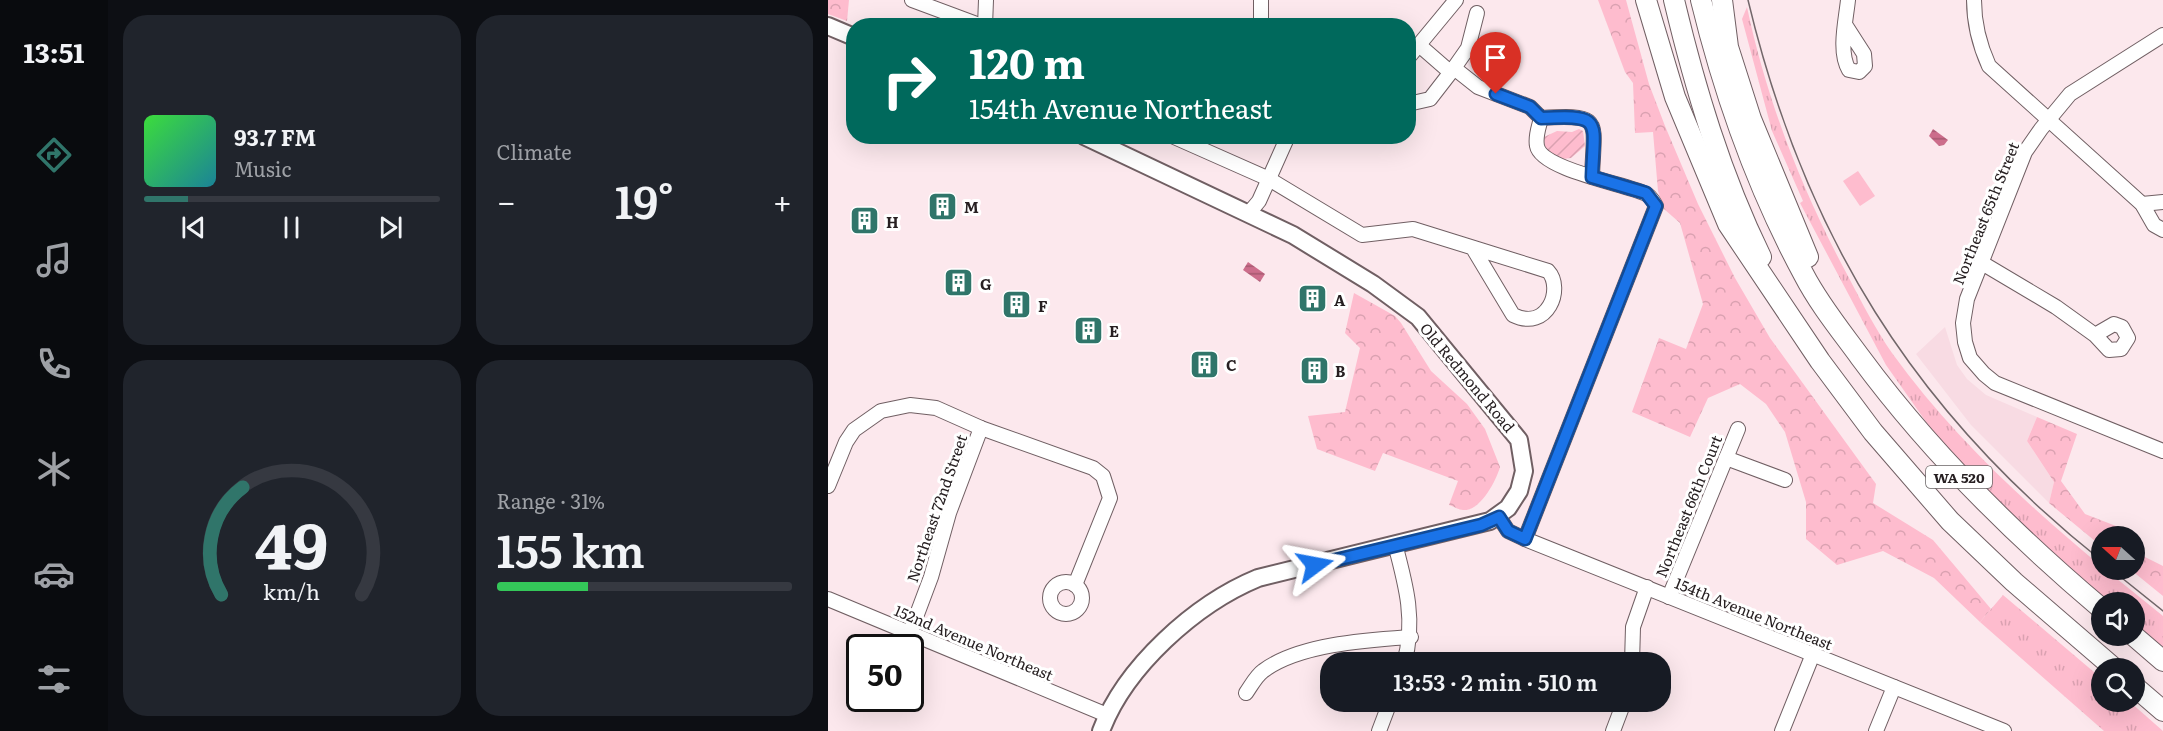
<!DOCTYPE html>
<html lang="en">
<head>
<meta charset="utf-8">
<style>
	:root { --surface:#171b24; --page:#20242c; --text:#f1f3f6; --muted:#9ea1a6; --line:#363941; --accent:#30756a }
	body { margin:0; font-family:Literata,serif; background:var(--page); color:var(--text); height:100vh; display:flex; flex-direction:column; font-size:22px; white-space:nowrap }
	* { box-sizing:border-box; margin:0 }
	p { font-size:20px; color:var(--muted) }
	.icon { flex:none; width:33px; height:33px; fill:none; stroke:currentColor; stroke-width:2; stroke-linecap:round; stroke-linejoin:round }
	.map { position:relative; flex:1; overflow:hidden }
	.side { display:flex; flex-direction:column; gap:15px; padding:15px; background:#0d0f14; width:720px }
	.side>* { flex:none }
	.top-card { position:absolute; left:18px; top:18px; width:570px; height:126px; border-radius:24px; box-shadow:0 6px 24px #0002; background:#00695c; color:#fff; overflow:hidden }
	.needle { width:39px; rotate:291deg }
	.controls { position:absolute; left:1263px; top:526px; display:grid; gap:12px }
	.controls a { display:grid; place-items:center; width:54px; height:54px; border-radius:50%; background:var(--surface); box-shadow:0 6px 24px #0002; font-size:30px }
	.speed { position:absolute; left:18px; top:634px; display:flex; gap:12px; font-size:30px; font-weight:700; text-align:center }
	.speed>* { display:grid; place-content:center; width:78px; height:78px; border-radius:50%; background:var(--surface); box-shadow:0 6px 24px #0002; line-height:1 }
	.speed .limit { border:3px solid #111; border-radius:9px; background:#fff; color:#111 }
	.pin { position:absolute; display:grid; place-items:center; width:51px; height:51px; color:#fff; margin:-62px -26px; border-radius:50% 50% 50% 0; rotate:-45deg; box-shadow:0 0 6px #0007 }
	.pin .icon { rotate:45deg }
	.me { position:absolute; width:66px; margin:-33px; rotate:77deg; stroke-linejoin:round; filter:drop-shadow(0 0 4px #0008) }
	.turn { display:flex; align-items:center; gap:21px; height:126px; padding:0 24px; font-size:27px }
	.turn .icon { width:78px; height:78px; stroke-width:2.5 }
	.turn b { display:block; font-size:42px; line-height:51px }
	.big { font-size:45px; font-weight:600; line-height:1.1 }
	.side .tile { flex:1; display:flex; flex-direction:column; justify-content:center; gap:9px; min-width:0; padding:0 21px; border-radius:24px; background:var(--page) }
	.side .dial { align-items:center; gap:0 }
	.dial svg { height:156px; overflow:visible; fill:none; stroke:var(--line); stroke-width:7; stroke-linecap:round; text-anchor:middle }
	.dial text { fill:var(--text); stroke:none }
	.song { display:flex; align-items:center; gap:18px }
	.cover { width:72px; height:72px; border-radius:9px; background:linear-gradient(135deg,hsl(120 70% 55%),hsl(190 70% 35%)) }
	.played { height:6px; border-radius:3px; background:linear-gradient(90deg,var(--accent) 15%,var(--line) 15%) }
	.keys { display:flex; justify-content:space-around; direction:ltr }
	.heat { display:flex; justify-content:space-between; align-items:center; font-size:33px; direction:ltr }
	.charge { height:9px; border-radius:4px; background:linear-gradient(90deg,#34c759 31%,var(--line) 0) }
	.side .tiles { flex:1; display:grid; gap:15px; grid-template-columns:repeat(2,1fr) }
	.trip { position:absolute; left:492px; top:652px; width:351px; height:60px; border-radius:24px; background:var(--surface); box-shadow:0 6px 24px #0002; font-weight:600; line-height:60px; text-align:center }
	main { display:flex; flex:1; min-height:0 }
	.tabs { display:flex; flex-direction:column; width:108px; justify-content:space-around; align-items:center; background:#090b0e; color:var(--muted) }
	.tabs .icon { width:42px; height:42px }
	.tabs .current { color:var(--accent) }
	.tabs b { font-size:27px; color:var(--text) }
	.map>svg:first-child { display:block }
	.built { fill:#f8dbe3 }
	.grass { fill:url(#grass-tufts) }
	.forest { fill:url(#forest-crowns) }
	.garden { fill:url(#garden-furrows) }
	.pitch { fill:#febcce }
	.water { fill:url(#water-rules) }
	.lines { fill:none; stroke-linecap:round; stroke-linejoin:round }
	.minor-casing { stroke:#705f63; stroke-width:16 }
	.major-casing { stroke:#705f63; stroke-width:20 }
	.highway-casing { stroke:#705f63; stroke-width:22 }
	.minor { stroke:#fff; stroke-width:14 }
	.major { stroke:#fff; stroke-width:16 }
	.highway { stroke:#fff; stroke-width:20 }
	.tram { stroke:#72676a; stroke-width:1.5 }
	.route-casing { stroke:#114b97; stroke-width:15 }
	.route { stroke:#1a73e8; stroke-width:10 }
	.labels { text-anchor:middle; dominant-baseline:central; stroke-width:6; stroke-linejoin:round; paint-order:stroke }
	.shield { fill:#fff; stroke:#686364; stroke-width:1.5 }
	.shield-label { font-size:14px; font-weight:bold; fill:#272022 }
	.poi-label { font-size:15px; font-weight:bold; fill:#272022; stroke:#fff; text-anchor:start }
	.street-label { font-size:15px; fill:#272022; stroke:#fff }
</style>
</head>
<body>
<main>
<nav class="tabs">
<b>13:51</b>
<svg class="icon current" aria-label="directions" viewBox="0 0 24 24"><path d="M12 3l9 9-9 9-9-9zM9 14v-3h6M13 9l2 2-2 2"/></svg>
<svg class="icon" aria-label="music" viewBox="0 0 24 24"><path d="M9 18V5l10-2v13"/><circle cx="6" cy="18" r="3"/><circle cx="16" cy="16" r="3"/></svg>
<svg class="icon" aria-label="phone" viewBox="0 0 24 24"><path d="M5 4h4l2 5-3 2q2 4 5 5l2-3 5 2v4C11 20 4 13 5 4z"/></svg>
<svg class="icon" aria-label="climate" viewBox="0 0 24 24"><path d="M12 3v18M4 7l16 10M4 17L20 7"/></svg>
<svg class="icon" aria-label="car" viewBox="0 0 24 24"><path d="M5 17H2v-5l4-1 3-4h7l3 4 3 1v5h-3M9 17h6M6 11h13"/><circle cx="7" cy="17" r="2"/><circle cx="17" cy="17" r="2"/></svg>
<svg class="icon" aria-label="filters" viewBox="0 0 24 24"><path d="M4 7h16M4 17h16"/><circle cx="9" cy="7" r="2"/><circle cx="15" cy="17" r="2"/></svg>
</nav>
<section class="side">
<div class="tiles">
<div class="tile">
<div class="song"><i class="cover"></i><div><b>93.7 FM</b><p>Music</p></div></div>
<div class="played"></div>
<div class="keys"><svg class="icon" aria-label="previous" viewBox="0 0 24 24"><path d="M18 5L8 12l10 7zM5 5v14"/></svg><svg class="icon" aria-label="pause" viewBox="0 0 24 24"><path d="M8 5v14M16 5v14"/></svg><svg class="icon" aria-label="next" viewBox="0 0 24 24"><path d="M6 5l10 7-10 7zM19 5v14"/></svg></div>
</div>
<div class="tile"><p>Climate</p>
<div class="heat"><a>−</a><b class="big">19°</b><a>+</a></div>
</div>
<div class="tile dial"><svg viewBox="0 0 100 80">
<path d="M14 69A42 42 0 1 1 86 69"/>
<path d="M14 69A42 42 0 0 1 25 14" stroke="#30756a"/>
<text x="50" y="56" font-size="32" font-weight="700">49</text>
<text x="50" y="72" font-size="11">km/h</text>
</svg></div>
<div class="tile"><p>Range · 31%</p><b class="big">155 km</b><div class="charge"></div></div>
</div>
</section>
<div class="map">
<svg width="1335" height="731" viewBox="0 0 1335 731">
	<defs>
		<pattern id="grass-tufts" width="24" height="20" patternUnits="userSpaceOnUse" patternTransform="scale(1.5)"><rect width="24" height="20" fill="#febcce"/><path d="M3 7l-1-3M5 7V3M7 7l1-3M15 17l-1-3M17 17v-4M19 17l1-3" fill="none" stroke="#daa1b1"/></pattern>
		<pattern id="forest-crowns" width="20" height="18" patternUnits="userSpaceOnUse" patternTransform="scale(1.5)"><rect width="20" height="18" fill="#febcce"/><path d="M2 6a3 3 0 1 1 6 0M12 15a3 3 0 1 1 6 0" fill="none" stroke="#daa1b1"/></pattern>
		<pattern id="garden-furrows" width="10" height="10" patternUnits="userSpaceOnUse" patternTransform="scale(1.5)"><rect width="10" height="10" fill="#febcce"/><path d="M-1 1l2-2M0 10L10 0M9 11l2-2" fill="none" stroke="#daa1b1"/></pattern>
		<pattern id="water-rules" width="6" height="5" patternUnits="userSpaceOnUse" patternTransform="scale(1.5)"><rect width="6" height="5" fill="#cc6d8b"/><path d="M0 2.5h6" fill="none" stroke="#a65971"/></pattern>
	</defs>
	<rect width="100%" height="100%" fill="#fce8ed"/>
	<polygon class="built" points="1117,327 1129,365 1139,379 1158,395 1209,417 1199,441 1226,482 1221,503 1143,425 1088,354"/>
	<g class="grass">
		<path d="M919,7C939,102 975,193 1021,278C1034,303 1048,330 1064,353C1123,435 1196,502 1273,566L1274,570H1278L1335,616V649L1307,625L1306,603H1281L1223,553L1120,453L1058,365L972,203L975,201L944,131L914,19Z"/>
		<polygon points="1175,595 1273,678 1274,702 1302,702 1335,731 1276,731 1152,622"/>
	</g>
	<g class="forest">
		<polygon points="0,0 21,0 19,21 0,14"/>
		<polygon points="770,0 798,0 821,84 837,126 870,204 907,278 942,338 1048,484 1045,503 1105,540 1163,609 1152,622 1106,578 1055,551 1009,565 978,539 978,502 957,432 938,404 912,384 880,398 862,437 804,412 831,338 858,349 875,304 852,223 836,209 830,191 825,132 807,133 805,83 797,72"/>
		<path d="M526,293L567,316L573,323L603,371L639,404L657,429L672,467C668,481 652,512 635,510C631,510 625,506 621,505L630,481L555,453L547,471L489,449L480,416L517,412L532,348L517,333Z"/>
		<polygon points="1209,417 1249,434 1233,481 1257,514 1306,533 1317,557 1335,566 1335,596 1303,570 1306,570 1306,537 1274,537 1273,546 1221,503 1226,482 1199,441"/>
	</g>
	<polygon class="garden" points="751,129 755,131 757,146 743,158 735,159 717,151 716,137 729,131 744,132"/>
	<polygon class="pitch" points="1030,171 1047,196 1032,206 1015,181"/>
	<g class="water">
		<polygon points="1105,129 1120,140 1116,145 1111,146 1101,136"/>
		<polygon points="420,262 437,274 432,282 415,270"/>
	</g>
	<g class="lines">
		<defs>
			<g id="minor">
				<polyline points="84,0 154,26"/>
				<path d="M1146,0C1146,24 1151,44 1161,66L1314,204L1326,225L1335,230"/>
				<polyline points="157,26 158,0"/>
				<polyline points="433,26 433,0"/>
				<path d="M1018,26L1036,54L1037,66L1031,72L1021,70C1010,52 1018,20 1020,0"/>
				<polyline points="1335,35 1242,94 1213,129 1197,152 1139,299 1135,323 1137,342 1142,358 1156,374 1167,383 1335,451"/>
				<polyline points="591,45 622,72"/>
				<polyline points="580,58 628,0"/>
				<path d="M626,68L650,87L702,107L713,118C776,114 766,119 764,177"/>
				<polyline points="580,104 602,99 626,68 640,48 649,13"/>
				<path d="M344,136L441,179L534,235L585,229L720,271C736,288 720,332 685,315L646,250"/>
				<polyline points="1314,204 1335,202"/>
				<polyline points="421,213 431,201 460,136"/>
				<polyline points="1154,263 1228,307 1267,335 1281,350 1293,349 1300,338 1294,327 1286,324 1267,335"/>
				<polyline points="898,458 957,480"/>
				<polyline points="0,486 18,442 26,430 53,411 82,405 108,408 153,428 265,468 275,476 282,498 247,585"/>
				<polyline points="671,517 680,531 697,539 1176,731"/>
				<path d="M697,539L828,206C825,200 822,195 816,193C796,184 713,169 709,146C707,136 711,127 713,118"/>
				<path d="M567,544C578,585 588,622 576,663"/>
				<circle cx="238" cy="598" r="16"/>
				<polyline points="841,597 910,429"/>
				<polyline points="0,599 279,715"/>
				<polyline points="82,633 103,577 121,513 153,428"/>
				<polyline points="804,663 805,627 819,587"/>
				<path d="M418,693C423,686 428,676 435,671C471,644 540,640 583,637"/>
				<polyline points="551,731 562,702"/>
				<polyline points="785,731 796,702"/>
				<polyline points="954,731 985,654"/>
				<polyline points="1048,731 1066,687"/>
			</g>
			<g id="major">
				<polyline points="0,26 26,37"/>
				<path d="M256,136L465,235L545,284L590,317L691,440L696,471L691,491L680,508L662,521L430,578C367,604 297,667 273,731"/>
			</g>
			<g id="highway">
				<polyline points="818,0 847,97 900,224 992,361 1045,432 1122,521 1186,582 1287,669"/>
				<path d="M846,0C867,88 893,175 933,257"/>
				<path d="M873,0C896,94 930,190 976,275C991,304 1013,331 1032,357C1102,452 1184,533 1274,609"/>
				<polyline points="894,0 900,47 923,119 980,257"/>
				<polyline points="1306,636 1335,661"/>
				<polyline points="1306,686 1335,711"/>
			</g>
		</defs>
		<use href="#minor" class="minor-casing"/>
		<use href="#major" class="major-casing"/>
		<use href="#highway" class="highway-casing"/>
		<use href="#minor" class="minor"/>
		<use href="#major" class="major"/>
		<use href="#highway" class="highway"/>
		<g class="tram">
			<path d="M920,0C976,234 1085,411 1274,561"/>
			<polyline points="1284,570 1335,611"/>
		</g>
	</g>
	<g class="lines">
		<defs>
			<path id="route" d="M487,565L653,525L671,517L680,531L697,539L826,211L828,206L818,193L764,177C766,119 776,115 713,118L702,107L668,94"/>
		</defs>
		<use href="#route" class="route-casing"/>
		<use href="#route" class="route"/>
	</g>
	<defs>
		<symbol id="building-square" viewBox="-11 -11 22 22"><rect x="-9" y="-9" width="18" height="18" rx="4" fill="#30756a" stroke="#fff"/><path d="M-4-6H4V6H1V3H-1V6H-4ZM-2.5-4.3h1.7v1.8h-1.7ZM.8-4.3h1.7v1.8H.8ZM-2.5-1h1.7V.8h-1.7ZM.8-1h1.7V.8H.8Z" fill="#fff"/></symbol>
	</defs>
	<g fill-rule="evenodd">
		<use href="#building-square" x="98" y="190" width="33" height="33"/>
		<use href="#building-square" x="20" y="204" width="33" height="33"/>
		<use href="#building-square" x="114" y="266" width="33" height="33"/>
		<use href="#building-square" x="468" y="282" width="33" height="33"/>
		<use href="#building-square" x="172" y="288" width="33" height="33"/>
		<use href="#building-square" x="244" y="314" width="33" height="33"/>
		<use href="#building-square" x="360" y="348" width="33" height="33"/>
		<use href="#building-square" x="470" y="354" width="33" height="33"/>
	</g>
	<g class="labels">
		<rect class="shield" x="1098" y="466" width="66" height="22" rx="4.5"/>
		<g class="shield-label">
			<text x="1131" y="477">WA 520</text>
		</g>
		<g class="poi-label">
			<text x="136" y="206">M</text>
			<text x="58" y="221">H</text>
			<text x="152" y="283">G</text>
			<text x="506" y="299">A</text>
			<text x="210" y="305">F</text>
			<text x="281" y="330">E</text>
			<text x="398" y="364">C</text>
			<text x="507" y="370">B</text>
		</g>
		<g class="street-label">
			<text transform="translate(1157 213) rotate(-68)">Northeast 65th Street</text>
			<text transform="translate(640 377) rotate(50)">Old Redmond Road</text>
			<text transform="translate(860 506) rotate(-68)">Northeast 66th Court</text>
			<text transform="translate(108 508) rotate(-71)">Northeast 72nd Street</text>
			<text transform="translate(926 613) rotate(22)">154th Avenue Northeast</text>
			<text transform="translate(146 642) rotate(23)">152nd Avenue Northeast</text>
		</g>
	</g>
</svg>
<div class="controls">
<a><svg class="needle" viewBox="-14 -14 28 28"><path d="M0-13l5 13h-10z" fill="#e53935"/><path d="M0 13l5-13h-10z" fill="#9ea1a6"/></svg></a>
<a><svg class="icon" aria-label="sound" viewBox="0 0 24 24"><path d="M4 9h4l5-4v14l-5-4H4zM17 9q2 3 0 6"/></svg></a>
<a><svg class="icon" aria-label="search" viewBox="0 0 24 24"><circle cx="10" cy="10" r="6"/><path d="M15 15l6 6"/></svg></a>
</div>
<div class="speed"><div class="limit">50</div></div>
<div class="pin" style="left:668px;top:94px;background:#d93025"><svg class="icon" aria-label="arrive" viewBox="0 0 24 24"><path d="M6 21V4h12l-3 4 3 4H6"/></svg></div>
<svg class="me" style="left:487px;top:565px" viewBox="-20 -20 40 40"><path d="M0-17L14 15 0 8-14 15z" fill="#1a73e8" stroke="#fff" stroke-width="4"/></svg>
<div class="trip">13:53 · 2 min · 510 m</div>
<div class="top-card">
<div class="turn"><svg class="icon" aria-label="right" viewBox="0 0 24 24"><path d="M7 20v-9h11M14 6l5 5-5 5"/></svg><div><b>120 m</b>154th Avenue Northeast</div></div>
</div>
</div>
</main>
</body>
</html>
